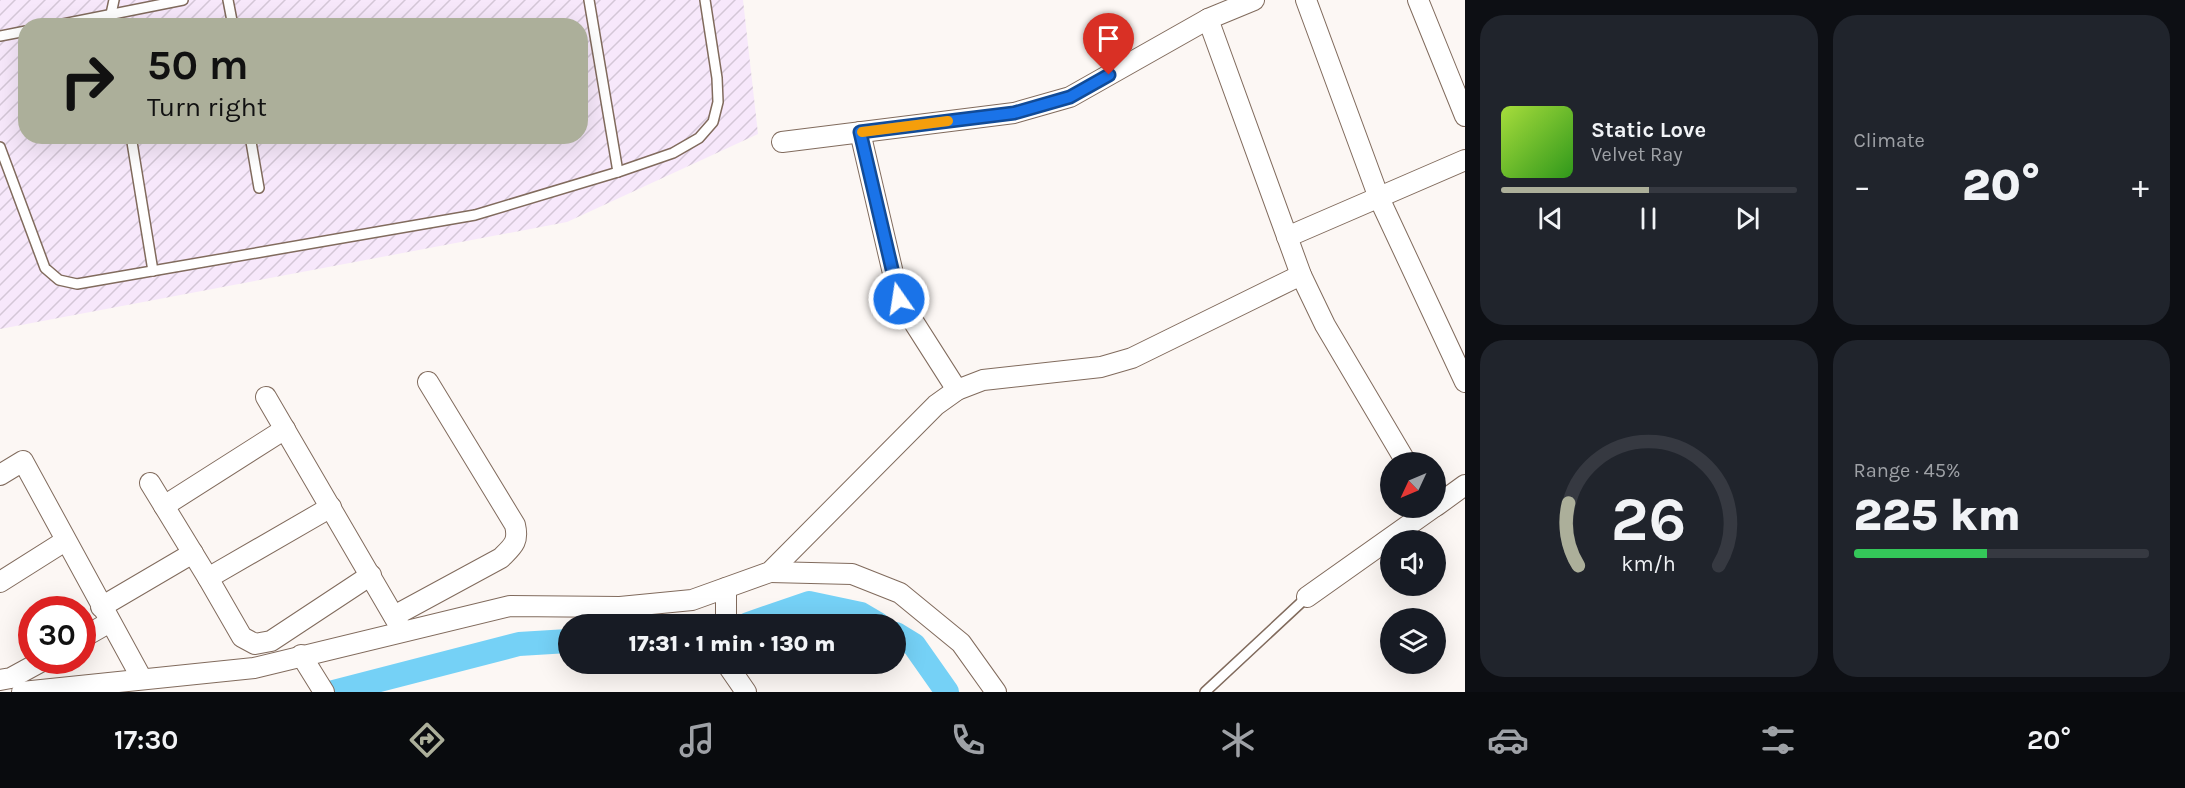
<!DOCTYPE html>
<html lang="en">
<head>
<meta charset="utf-8">
<style>
	:root { --surface:#171b24; --page:#20242c; --text:#f1f3f6; --muted:#9ea1a6; --line:#363941; --accent:#acaf9a }
	body { margin:0; font-family:Karla,sans-serif; background:var(--page); color:var(--text); height:100vh; display:flex; flex-direction:column; font-size:22px; white-space:nowrap }
	* { box-sizing:border-box; margin:0 }
	p { font-size:20px; color:var(--muted) }
	.icon { flex:none; width:33px; height:33px; fill:none; stroke:currentColor; stroke-width:2; stroke-linecap:round; stroke-linejoin:round }
	.map { position:relative; flex:1; overflow:hidden }
	.side { display:flex; flex-direction:column; gap:15px; padding:15px; background:#0d0f14; width:720px }
	.side>* { flex:none }
	.hud { position:absolute; left:18px; top:18px; width:570px; height:126px; border-radius:24px; box-shadow:0 6px 24px #0002; background:#acaf9a; color:#111; overflow:hidden }
	.needle { width:39px; rotate:226deg }
	.buttons { position:absolute; left:1380px; top:452px; display:grid; gap:12px }
	.buttons a { display:grid; place-items:center; width:66px; height:66px; border-radius:50%; background:var(--surface); box-shadow:0 6px 24px #0002; font-size:30px }
	.speed { position:absolute; left:18px; top:596px; display:flex; gap:12px; font-size:30px; font-weight:700; text-align:center }
	.speed>* { display:grid; place-content:center; width:78px; height:78px; border-radius:50%; background:var(--surface); box-shadow:0 6px 24px #0002; line-height:1 }
	.speed .limit { border:9px solid #d22; background:#fff; color:#111 }
	.pin { position:absolute; display:grid; place-items:center; width:51px; height:51px; color:#fff; margin:-62px -26px; border-radius:50% 50% 50% 0; rotate:-45deg; box-shadow:0 0 6px #0007 }
	.pin .icon { rotate:45deg }
	.me { position:absolute; width:66px; margin:-33px; rotate:347deg; stroke-linejoin:round; filter:drop-shadow(0 0 4px #0008) }
	.turn { display:flex; align-items:center; gap:21px; height:126px; padding:0 30px; font-size:27px }
	.turn .icon { width:78px; height:78px; stroke-width:2.5 }
	.turn b { display:block; font-size:42px; line-height:51px }
	.big { font-size:45px; font-weight:800; line-height:1.1 }
	.side .tile { flex:1; display:flex; flex-direction:column; justify-content:center; gap:9px; min-width:0; padding:0 21px; border-radius:24px; background:var(--page) }
	.side .dial { align-items:center; gap:0 }
	.dial svg { height:156px; overflow:visible; fill:none; stroke:var(--line); stroke-width:7; stroke-linecap:round; text-anchor:middle }
	.dial text { fill:var(--text); stroke:none }
	.song { display:flex; align-items:center; gap:18px }
	.cover { width:72px; height:72px; border-radius:9px; background:linear-gradient(135deg,hsl(80 70% 55%),hsl(110 70% 35%)) }
	.played { height:6px; border-radius:3px; background:linear-gradient(90deg,var(--accent) 50%,var(--line) 50%) }
	.keys { display:flex; justify-content:space-around; direction:ltr }
	.heat { display:flex; justify-content:space-between; align-items:center; font-size:33px; direction:ltr }
	.charge { height:9px; border-radius:4px; background:linear-gradient(90deg,#34c759 45%,var(--line) 0) }
	.side .tiles { flex:1; display:grid; gap:15px; grid-template-columns:repeat(2,1fr) }
	.trip { position:absolute; left:558px; top:614px; width:348px; height:60px; border-radius:30px; background:var(--surface); box-shadow:0 6px 24px #0002; font-weight:800; line-height:60px; text-align:center }
	.tab-bar { display:flex; height:96px; justify-content:space-around; align-items:center; background:#090b0e; color:var(--muted) }
	.tab-bar .icon { width:42px; height:42px }
	.tab-bar .on { color:var(--accent) }
	.tab-bar b { font-size:27px; color:var(--text) }
	main { display:flex; flex:1; min-height:0 }
	.map>svg:first-child { display:block }
	.industrial { fill:url(#industrial-furrows); fill-rule:evenodd }
	.lines { fill:none; stroke-linecap:round; stroke-linejoin:round }
	.canal { stroke:#75d1f6; stroke-width:24 }
	.service-casing { stroke:#816b5d; stroke-width:12 }
	.minor-casing { stroke:#816b5d; stroke-width:22 }
	.service { stroke:#fff; stroke-width:9 }
	.minor { stroke:#fff; stroke-width:20 }
	.route-casing { stroke:#114b97; stroke-width:15 }
	.route { stroke:#1a73e8; stroke-width:10 }
	.slow { stroke:#f59e0b; stroke-width:10 }
</style>
</head>
<body>
<main>
<div class="map">
<svg width="1465" height="692" viewBox="0 0 1465 692">
	<defs>
		<pattern id="industrial-furrows" width="10" height="10" patternUnits="userSpaceOnUse" patternTransform="scale(1.5)"><rect width="10" height="10" fill="#f7e8fb"/><path d="M-1 1l2-2M0 10L10 0M9 11l2-2" fill="none" stroke="#d4c7d7"/></pattern>
	</defs>
	<rect width="100%" height="100%" fill="#fcf7f4"/>
	<path class="industrial" d="M0,0H743L758,134L567,222L0,329ZM26,26H580V136H26Z"/>
	<g class="lines">
		<g class="canal">
			<polyline points="748,624 809,603 861,614 878,624"/>
			<polyline points="896,634 914,645 947,692"/>
			<polyline points="333,692 519,644 568,641"/>
		</g>
		<defs>
			<g id="service">
				<polyline points="228,0 233,26"/>
				<polyline points="589,0 618,172"/>
				<polyline points="53,26 183,0"/>
				<polyline points="113,26 111,14 114,0"/>
				<polyline points="0,36 26,31"/>
				<polyline points="131,136 153,271"/>
				<polyline points="250,136 259,188"/>
				<polyline points="0,147 45,268 59,280 77,284 475,215 618,172 673,153 699,138 713,122 718,102 717,78 705,0"/>
				<polyline points="1205,692 1307,597"/>
			</g>
			<g id="minor">
				<polyline points="1306,0 1379,198 1465,382"/>
				<polyline points="1418,0 1465,116"/>
				<polyline points="1208,19 1301,275 1325,325 1406,462"/>
				<polyline points="860,132 899,299 957,390"/>
				<polyline points="782,142 1014,113 1070,97 1208,19 1254,0"/>
				<polyline points="1287,237 1465,160"/>
				<polyline points="266,397 400,627"/>
				<polyline points="0,475 23,461 142,679"/>
				<polyline points="150,483 208,578 242,637 255,644 271,641 371,575"/>
				<polyline points="164,506 285,429"/>
				<polyline points="1436,506 1465,485"/>
				<polyline points="770,572 852,574 900,593 961,643 996,692"/>
				<polyline points="208,578 331,507"/>
				<polyline points="0,582 65,541"/>
				<polyline points="726,588 726,624"/>
				<polyline points="1307,597 1434,507"/>
				<polyline points="101,607 193,553"/>
				<path d="M394,616L501,558C513,546 519,542 515,525L428,382"/>
				<polyline points="82,638 110,622"/>
				<polyline points="301,655 324,692"/>
				<polyline points="726,663 746,692"/>
				<polyline points="0,680 11,678 44,660"/>
				<polyline points="22,692 254,668 510,606 620,607 692,600 770,572 936,405 957,390 983,380 1101,367 1132,358 1301,275"/>
			</g>
		</defs>
		<use href="#service" class="service-casing"/>
		<use href="#minor" class="minor-casing"/>
		<use href="#service" class="service"/>
		<use href="#minor" class="minor"/>
	</g>
	<g class="lines">
		<defs>
			<polyline id="route" points="899,299 860,132 1014,113 1070,97 1109,75"/>
		</defs>
		<use href="#route" class="route-casing"/>
		<use href="#route" class="route"/>
		<polyline class="slow" points="862,132 948,121"/>
	</g>
</svg>
<div class="buttons">
<a><svg class="needle" viewBox="-14 -14 28 28"><path d="M0-13l5 13h-10z" fill="#e53935"/><path d="M0 13l5-13h-10z" fill="#9ea1a6"/></svg></a>
<a><svg class="icon" aria-label="sound" viewBox="0 0 24 24"><path d="M4 9h4l5-4v14l-5-4H4zM17 9q2 3 0 6"/></svg></a>
<a><svg class="icon" aria-label="layers" viewBox="0 0 24 24"><path d="M12 4l9 5-9 5-9-5zM3 14l9 5 9-5"/></svg></a>
</div>
<div class="speed"><div class="limit">30</div></div>
<div class="pin" style="left:1109px;top:75px;background:#d93025"><svg class="icon" aria-label="arrive" viewBox="0 0 24 24"><path d="M6 21V4h12l-3 4 3 4H6"/></svg></div>
<svg class="me" style="left:899px;top:299px" viewBox="-20 -20 40 40"><circle r="17" fill="#1a73e8" stroke="#fff" stroke-width="3"/><path d="M0-11L8 9 0 5-8 9z" fill="#fff"/></svg>
<div class="trip">17:31 · 1 min · 130 m</div>
<div class="hud">
<div class="turn"><svg class="icon" aria-label="right" viewBox="0 0 24 24"><path d="M7 20v-9h11M14 6l5 5-5 5"/></svg><div><b>50 m</b>Turn right</div></div>
</div>
</div>
<section class="side">
<div class="tiles">
<div class="tile">
<div class="song"><i class="cover"></i><div><b>Static Love</b><p>Velvet Ray</p></div></div>
<div class="played"></div>
<div class="keys"><svg class="icon" aria-label="previous" viewBox="0 0 24 24"><path d="M18 5L8 12l10 7zM5 5v14"/></svg><svg class="icon" aria-label="pause" viewBox="0 0 24 24"><path d="M8 5v14M16 5v14"/></svg><svg class="icon" aria-label="next" viewBox="0 0 24 24"><path d="M6 5l10 7-10 7zM19 5v14"/></svg></div>
</div>
<div class="tile"><p>Climate</p>
<div class="heat"><a>−</a><b class="big">20°</b><a>+</a></div>
</div>
<div class="tile dial"><svg viewBox="0 0 100 80">
<path d="M14 69A42 42 0 1 1 86 69"/>
<path d="M14 69A42 42 0 0 1 9 37" stroke="#acaf9a"/>
<text x="50" y="56" font-size="32" font-weight="700">26</text>
<text x="50" y="72" font-size="11">km/h</text>
</svg></div>
<div class="tile"><p>Range · 45%</p><b class="big">225 km</b><div class="charge"></div></div>
</div>
</section>
</main>
<nav class="tab-bar">
<b>17:30</b>
<svg class="icon on" aria-label="directions" viewBox="0 0 24 24"><path d="M12 3l9 9-9 9-9-9zM9 14v-3h6M13 9l2 2-2 2"/></svg>
<svg class="icon" aria-label="music" viewBox="0 0 24 24"><path d="M9 18V5l10-2v13"/><circle cx="6" cy="18" r="3"/><circle cx="16" cy="16" r="3"/></svg>
<svg class="icon" aria-label="phone" viewBox="0 0 24 24"><path d="M5 4h4l2 5-3 2q2 4 5 5l2-3 5 2v4C11 20 4 13 5 4z"/></svg>
<svg class="icon" aria-label="climate" viewBox="0 0 24 24"><path d="M12 3v18M4 7l16 10M4 17L20 7"/></svg>
<svg class="icon" aria-label="car" viewBox="0 0 24 24"><path d="M5 17H2v-5l4-1 3-4h7l3 4 3 1v5h-3M9 17h6M6 11h13"/><circle cx="7" cy="17" r="2"/><circle cx="17" cy="17" r="2"/></svg>
<svg class="icon" aria-label="filters" viewBox="0 0 24 24"><path d="M4 7h16M4 17h16"/><circle cx="9" cy="7" r="2"/><circle cx="15" cy="17" r="2"/></svg>
<b>20°</b>
</nav>
</body>
</html>
